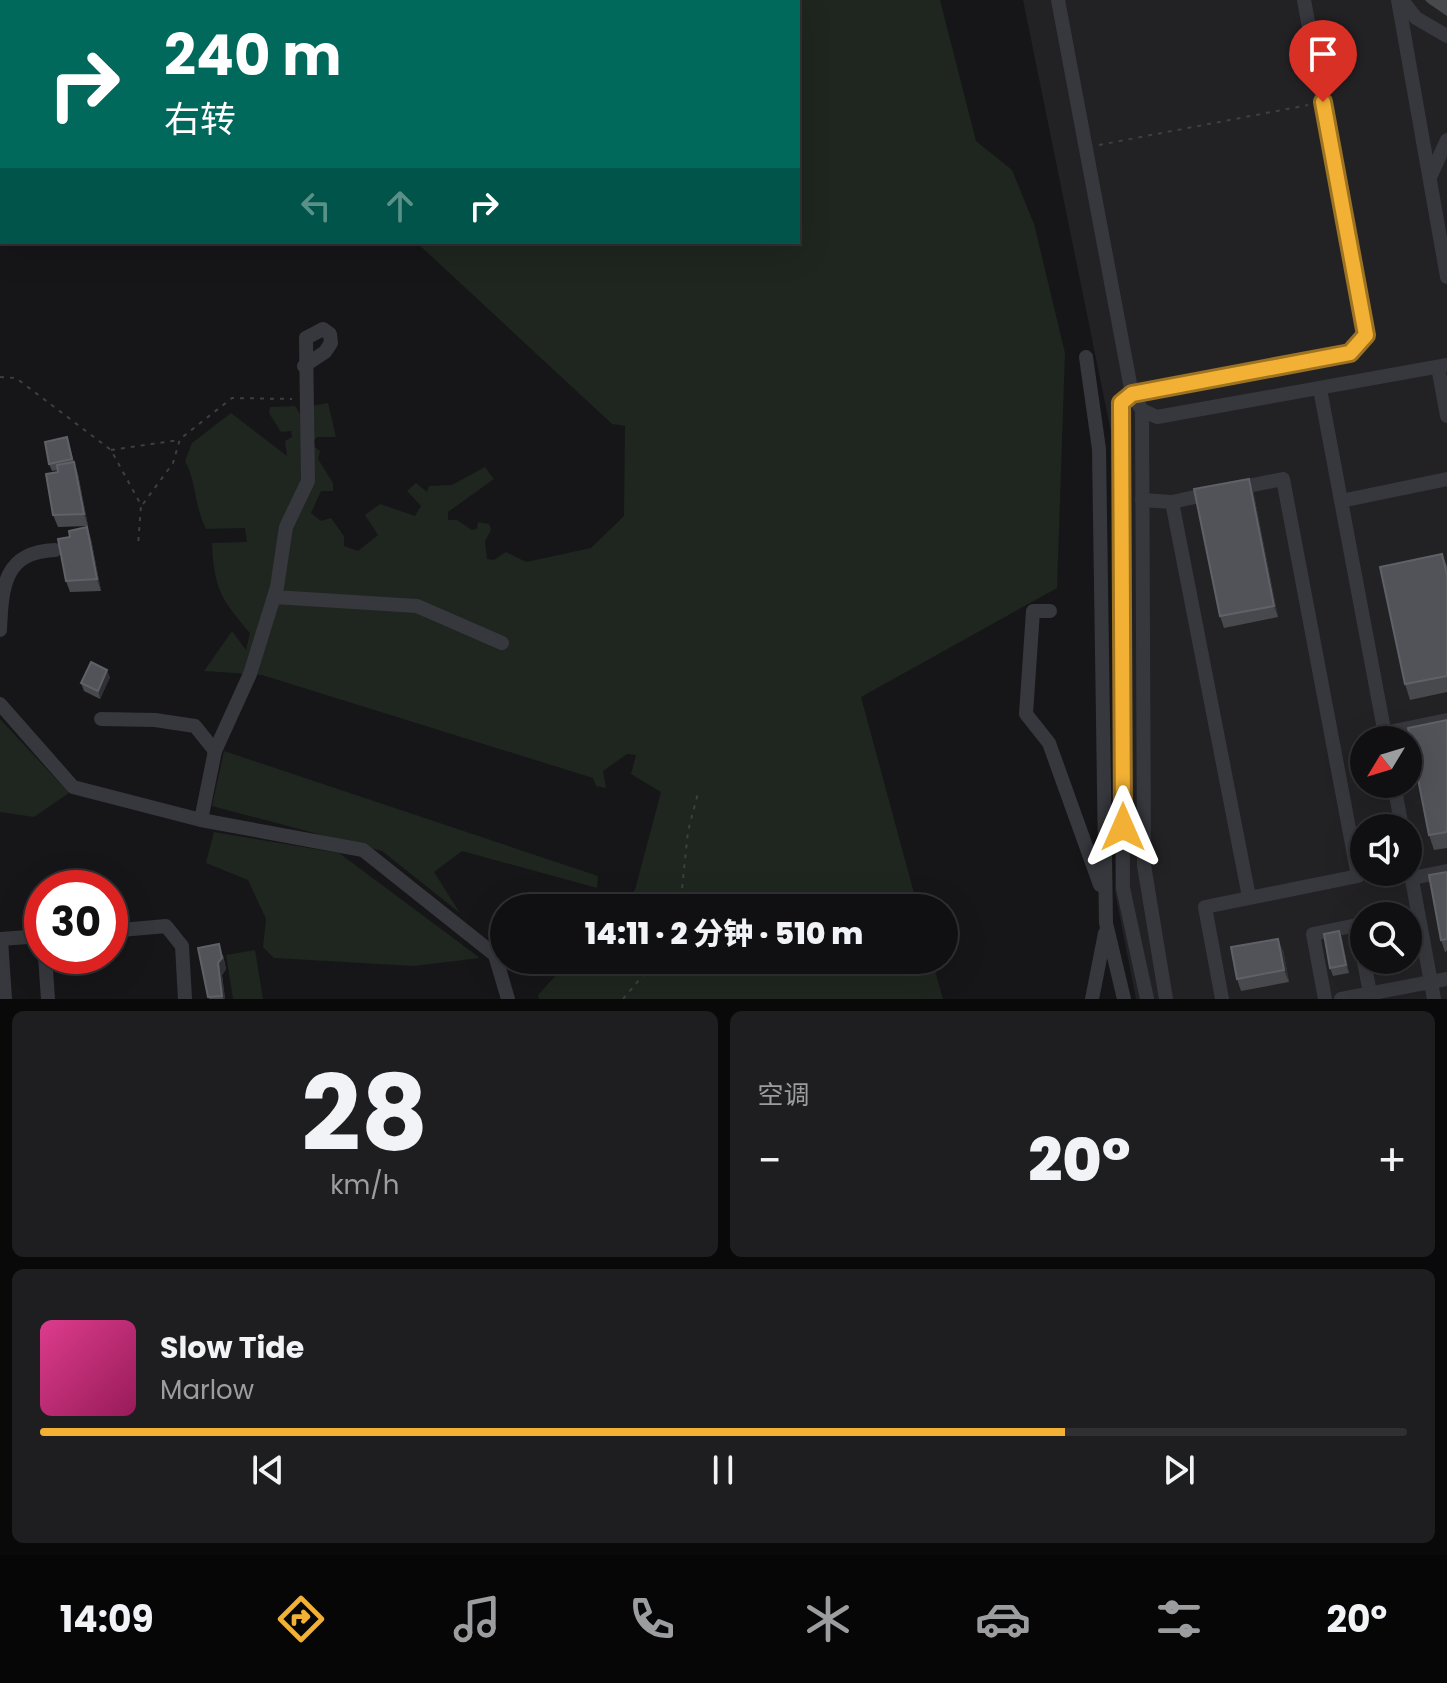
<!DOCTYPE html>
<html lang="zh">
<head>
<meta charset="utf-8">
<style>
	:root { --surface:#101012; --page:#1e1e20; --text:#f1f3f6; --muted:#9c9d9f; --line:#303032; --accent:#f2b134 }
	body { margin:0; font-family:Poppins,"Noto Sans SC",sans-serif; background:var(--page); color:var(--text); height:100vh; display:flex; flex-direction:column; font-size:30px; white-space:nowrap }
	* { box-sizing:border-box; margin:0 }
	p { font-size:26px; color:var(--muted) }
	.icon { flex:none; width:44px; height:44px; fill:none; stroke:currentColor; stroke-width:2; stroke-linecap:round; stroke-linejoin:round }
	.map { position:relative; height:999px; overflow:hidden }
	.details { display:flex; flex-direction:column; gap:12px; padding:12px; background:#09090a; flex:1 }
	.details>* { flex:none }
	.top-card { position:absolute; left:0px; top:0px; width:800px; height:244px; box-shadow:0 8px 32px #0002,0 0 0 2px var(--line); background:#00695c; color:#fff; overflow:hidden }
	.needle { width:52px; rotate:232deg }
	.fabs { position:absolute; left:1350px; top:726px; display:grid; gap:16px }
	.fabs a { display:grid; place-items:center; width:72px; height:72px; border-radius:50%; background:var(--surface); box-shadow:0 8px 32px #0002,0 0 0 2px var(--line); font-size:40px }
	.speed { position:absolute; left:24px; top:870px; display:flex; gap:16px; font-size:40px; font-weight:700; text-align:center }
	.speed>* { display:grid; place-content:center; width:104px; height:104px; border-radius:50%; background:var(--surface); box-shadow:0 8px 32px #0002,0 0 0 2px var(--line); line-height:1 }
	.speed .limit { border:12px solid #d22; background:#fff; color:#111 }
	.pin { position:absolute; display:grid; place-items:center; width:68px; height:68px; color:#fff; margin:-82px -34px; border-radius:50% 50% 50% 0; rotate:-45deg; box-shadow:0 0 8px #0007 }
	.pin .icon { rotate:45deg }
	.me { position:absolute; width:88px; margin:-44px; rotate:0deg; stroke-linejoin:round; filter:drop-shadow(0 0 6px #0008) }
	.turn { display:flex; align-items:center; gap:28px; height:168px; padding:0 32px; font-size:36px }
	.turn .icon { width:104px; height:104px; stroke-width:2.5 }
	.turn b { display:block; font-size:56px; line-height:68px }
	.lanes { display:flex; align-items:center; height:76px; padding:0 32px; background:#0003; justify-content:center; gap:40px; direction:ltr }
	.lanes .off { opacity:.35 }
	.big { font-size:60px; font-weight:800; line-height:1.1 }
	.details .tile { flex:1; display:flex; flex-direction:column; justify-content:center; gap:12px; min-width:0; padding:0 28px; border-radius:12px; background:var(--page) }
	.details .dial { align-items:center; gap:0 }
	.dial b { font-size:104px; line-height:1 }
	.song { display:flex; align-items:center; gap:24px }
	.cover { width:96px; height:96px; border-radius:12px; background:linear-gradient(135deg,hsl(330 70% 55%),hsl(330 70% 35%)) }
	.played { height:8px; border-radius:4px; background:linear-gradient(90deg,var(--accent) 75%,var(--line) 75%) }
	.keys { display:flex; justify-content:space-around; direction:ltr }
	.heat { display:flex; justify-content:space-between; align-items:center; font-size:44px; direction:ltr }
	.details .tiles { flex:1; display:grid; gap:12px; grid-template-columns:1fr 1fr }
	.tile:last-child { grid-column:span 2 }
	.trip { position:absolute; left:490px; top:894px; width:468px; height:80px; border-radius:40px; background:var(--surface); box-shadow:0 8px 32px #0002,0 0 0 2px var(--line); font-weight:800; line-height:80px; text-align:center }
	.tabs { display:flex; height:128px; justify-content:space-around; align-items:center; background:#060607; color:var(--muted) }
	.tabs .icon { width:56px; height:56px }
	.tabs .selected { color:var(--accent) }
	.tabs b { font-size:36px; color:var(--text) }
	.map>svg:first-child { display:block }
	.built { fill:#222225; fill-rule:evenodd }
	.green { fill:#1e261f }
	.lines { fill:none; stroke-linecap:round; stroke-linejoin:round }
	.path { stroke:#3d3f44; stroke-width:2; stroke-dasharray:4 6; stroke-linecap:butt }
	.minor { stroke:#37383d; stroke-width:14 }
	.wall { fill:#47494d }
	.shaded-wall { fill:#2f3033 }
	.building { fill:#525359; stroke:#5f6168; stroke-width:2 }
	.route-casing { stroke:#9d7322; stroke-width:20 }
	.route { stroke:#f2b134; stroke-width:14 }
</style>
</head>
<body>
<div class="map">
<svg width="1447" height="999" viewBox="0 0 1447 999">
	<rect width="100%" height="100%" fill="#161618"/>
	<path class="built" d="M1023,0H1447V999H1136L1115,892L1113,442ZM1364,740H1408V784H1364ZM1364,828H1408V872H1364ZM1364,916H1408V960H1364Z"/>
	<g class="green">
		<path d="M146,0H940L976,141L1012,170L1034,224L1065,353L1057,588L861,697L918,908H618L635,890L661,792L631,774L636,755L627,754L603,771L606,788L596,786L593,778L262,675L204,671L232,631L246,650L250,633C221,599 214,589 212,543L247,542L245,528L206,529C194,506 197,483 185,461L192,443L231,413L287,456L285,441L292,437L291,431L281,432L269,413L270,407L295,406L309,428L311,406L328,403L336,437H317L311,444L320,451L318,459L333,483V491H321L311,513L321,521L331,518L344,536V546L358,551L378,535L365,515L380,504L415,516L421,506L407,491L416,483L427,492L429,486L452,485L485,467L494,479L448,512V520H457L472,530L477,529L478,522L489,524L491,530L485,541L487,559L494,560L506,552L526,562L591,548L624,516L625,426L612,424L416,242H798V2H144Z"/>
		<polygon points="0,719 69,793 34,817 0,812"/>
		<polygon points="224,751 598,876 597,888 462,851 434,872 460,913 382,851 212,806"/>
		<polygon points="214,832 339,853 480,958 414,966 274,958 263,947 266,919 248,880 206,863"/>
		<polygon points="255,950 263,999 233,999 226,955"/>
		<polygon points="570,960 932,960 943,999 539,999 538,995"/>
	</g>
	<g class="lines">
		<g class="path">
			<polyline points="1099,145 1308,105"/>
			<polyline points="0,377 16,378 111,450 141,505 138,546"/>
			<polyline points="111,450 179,440"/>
			<polyline points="143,504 173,463 180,439 232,398 292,399"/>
			<polyline points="680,908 688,831 698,793"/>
			<polyline points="623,999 656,960"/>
		</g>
		<g class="minor">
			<polyline points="1058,0 1132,394 1142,410 1157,417 1447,365"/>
			<polyline points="1398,0 1447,277"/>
			<polyline points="1402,0 1416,18 1447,36"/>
			<polyline points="94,2 95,0"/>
			<polyline points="0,65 2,64"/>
			<polyline points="1431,175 1447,140"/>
			<polyline points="0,211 2,210"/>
			<polyline points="1086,357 1099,449 1106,923 1124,999"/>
			<polyline points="1438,367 1447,416"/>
			<polyline points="1320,389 1386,740"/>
			<polyline points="1142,410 1144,865 1166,999"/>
			<polyline points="1142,500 1172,502 1213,493"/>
			<polyline points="1341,501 1447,479"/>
			<polyline points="1172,502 1249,897"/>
			<polyline points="274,597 417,606 502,643"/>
			<polyline points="1050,611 1033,611 1026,714 1049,743 1100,885"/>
			<path d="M0,630C2,586 4,552 55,550"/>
			<polyline points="0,704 73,787 201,820 363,850 495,955 508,999"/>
			<polyline points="101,719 155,720 195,726 215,751"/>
			<polyline points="1384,733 1447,720"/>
			<polyline points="1394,784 1402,828"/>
			<polyline points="201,820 215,751 250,674 277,587 286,527 308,481 306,338 323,329 330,334 331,343 325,352 304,366"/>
			<polyline points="1408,858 1434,999"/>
			<polyline points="1412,878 1447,871"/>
			<polyline points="110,931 166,926 182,946 185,999"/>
			<polyline points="0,939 42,936"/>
			<polyline points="1,939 5,999"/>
			<polyline points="45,956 48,999"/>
			<polyline points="1092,999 1105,933"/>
			<polyline points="1147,999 1123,888 1121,403 1132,394 1350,353 1366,335 1304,0"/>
			<polyline points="1222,999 1205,907 1358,876 1283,479 1233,489"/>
			<polyline points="1325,999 1313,934 1357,925 1370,993"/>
			<polyline points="1341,999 1447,979"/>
		</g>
	</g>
	<g class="wall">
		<polygon points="1425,0 1447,0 1447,16 1428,3"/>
		<polygon points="67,437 74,462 78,474 88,526 58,527 53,515 58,472 58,470 52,471 49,464"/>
		<polygon points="1249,479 1253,490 1278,617 1224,628 1220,616"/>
		<polygon points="87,527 91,539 101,591 70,592 66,581 70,537"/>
		<polygon points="1442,554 1447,566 1447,692 1410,700 1405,684"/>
		<polygon points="110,677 100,699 84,691 81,683"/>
		<polygon points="1447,720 1447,848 1434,850 1429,835"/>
		<polygon points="1447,872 1447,951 1445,952 1441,940"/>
		<polygon points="1339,931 1342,939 1349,973 1333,976 1330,968"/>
		<polygon points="198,948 223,955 226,969 222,975 225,999 209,999"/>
		<polygon points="1283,950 1289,982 1241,991 1237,979"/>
		<polygon points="1374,960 1398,960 1398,963 1377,967"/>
	</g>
	<g class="shaded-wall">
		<polygon points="74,462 78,474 88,526 84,514"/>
		<polygon points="1249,479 1253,490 1278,617 1274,606"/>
		<polygon points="87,527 91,539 101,591 97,579"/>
		<polygon points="107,670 110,677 100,699 98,691"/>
		<polygon points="1339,931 1342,939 1349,973 1346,965"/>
		<polygon points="1278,939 1283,950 1289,982 1284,970"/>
		<polygon points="219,944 226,969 222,975 225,999 224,999 222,996 218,963"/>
	</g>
	<g class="building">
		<polygon points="67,437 72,459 49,464 45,442"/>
		<polygon points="74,462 84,514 53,515 46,474 58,472 57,465"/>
		<polygon points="1249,479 1274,606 1220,616 1194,489"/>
		<polygon points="87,527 97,579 66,581 58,539 70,537 69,531"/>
		<polygon points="1442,554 1447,575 1447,676 1405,684 1380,567"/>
		<polygon points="91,662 107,670 98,691 81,683"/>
		<polygon points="1447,720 1447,832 1429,835 1408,728"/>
		<polygon points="1447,872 1447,939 1441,940 1429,875"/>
		<polygon points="1339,931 1346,965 1330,968 1324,934"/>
		<polygon points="1278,939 1284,970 1237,979 1231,947"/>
		<polygon points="219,944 222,958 218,963 222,996 208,997 198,948"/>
	</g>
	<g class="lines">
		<defs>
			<polyline id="route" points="1123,827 1121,403 1132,394 1350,353 1366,335 1323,102"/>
		</defs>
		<use href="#route" class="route-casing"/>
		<use href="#route" class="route"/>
	</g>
</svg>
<div class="fabs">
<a><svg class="needle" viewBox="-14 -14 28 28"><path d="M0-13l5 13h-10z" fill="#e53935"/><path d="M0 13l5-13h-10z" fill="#9c9d9f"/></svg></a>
<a><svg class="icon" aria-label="sound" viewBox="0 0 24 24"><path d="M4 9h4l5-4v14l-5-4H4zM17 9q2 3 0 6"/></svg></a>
<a><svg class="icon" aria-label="search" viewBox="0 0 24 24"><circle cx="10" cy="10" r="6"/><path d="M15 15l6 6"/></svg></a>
</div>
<div class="speed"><div class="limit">30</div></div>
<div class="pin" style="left:1323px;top:102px;background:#d93025"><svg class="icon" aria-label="arrive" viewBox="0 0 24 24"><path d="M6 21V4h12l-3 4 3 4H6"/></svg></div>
<svg class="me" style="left:1123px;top:827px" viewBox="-20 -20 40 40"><path d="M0-17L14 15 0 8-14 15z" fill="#f2b134" stroke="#fff" stroke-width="4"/></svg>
<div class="trip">14:11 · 2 分钟 · 510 m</div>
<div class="top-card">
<div class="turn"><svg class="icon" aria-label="right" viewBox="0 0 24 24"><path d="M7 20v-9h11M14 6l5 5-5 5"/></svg><div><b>240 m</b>右转</div></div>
<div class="lanes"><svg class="icon off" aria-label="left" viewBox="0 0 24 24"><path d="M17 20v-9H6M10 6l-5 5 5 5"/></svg><svg class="icon off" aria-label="ahead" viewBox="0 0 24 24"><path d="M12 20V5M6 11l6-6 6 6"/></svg><svg class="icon" aria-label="right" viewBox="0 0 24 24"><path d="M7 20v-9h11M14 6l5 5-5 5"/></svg></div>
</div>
</div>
<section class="details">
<div class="tiles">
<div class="tile dial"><b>28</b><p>km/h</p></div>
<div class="tile"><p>空调</p>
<div class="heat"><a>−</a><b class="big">20°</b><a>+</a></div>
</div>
<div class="tile">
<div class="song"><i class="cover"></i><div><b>Slow Tide</b><p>Marlow</p></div></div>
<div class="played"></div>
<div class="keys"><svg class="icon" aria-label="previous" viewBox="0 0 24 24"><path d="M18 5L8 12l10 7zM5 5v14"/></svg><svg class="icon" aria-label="pause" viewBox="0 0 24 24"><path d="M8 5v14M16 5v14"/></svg><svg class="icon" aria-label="next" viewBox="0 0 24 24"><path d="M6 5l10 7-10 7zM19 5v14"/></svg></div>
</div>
</div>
</section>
<nav class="tabs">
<b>14:09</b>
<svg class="icon selected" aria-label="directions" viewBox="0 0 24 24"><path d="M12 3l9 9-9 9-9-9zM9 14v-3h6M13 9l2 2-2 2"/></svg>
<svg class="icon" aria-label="music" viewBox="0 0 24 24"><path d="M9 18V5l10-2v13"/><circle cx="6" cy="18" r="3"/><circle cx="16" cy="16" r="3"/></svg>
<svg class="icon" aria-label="phone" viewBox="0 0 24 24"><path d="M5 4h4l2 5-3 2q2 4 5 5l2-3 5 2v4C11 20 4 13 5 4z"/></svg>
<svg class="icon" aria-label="climate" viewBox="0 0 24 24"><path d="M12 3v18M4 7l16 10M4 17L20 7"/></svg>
<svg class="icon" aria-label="car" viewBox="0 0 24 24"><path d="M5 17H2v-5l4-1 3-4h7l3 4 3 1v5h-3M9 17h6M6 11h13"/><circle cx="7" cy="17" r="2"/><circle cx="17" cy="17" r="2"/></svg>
<svg class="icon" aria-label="filters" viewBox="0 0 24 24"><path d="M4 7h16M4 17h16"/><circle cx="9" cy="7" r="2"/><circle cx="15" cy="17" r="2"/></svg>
<b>20°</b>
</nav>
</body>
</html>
